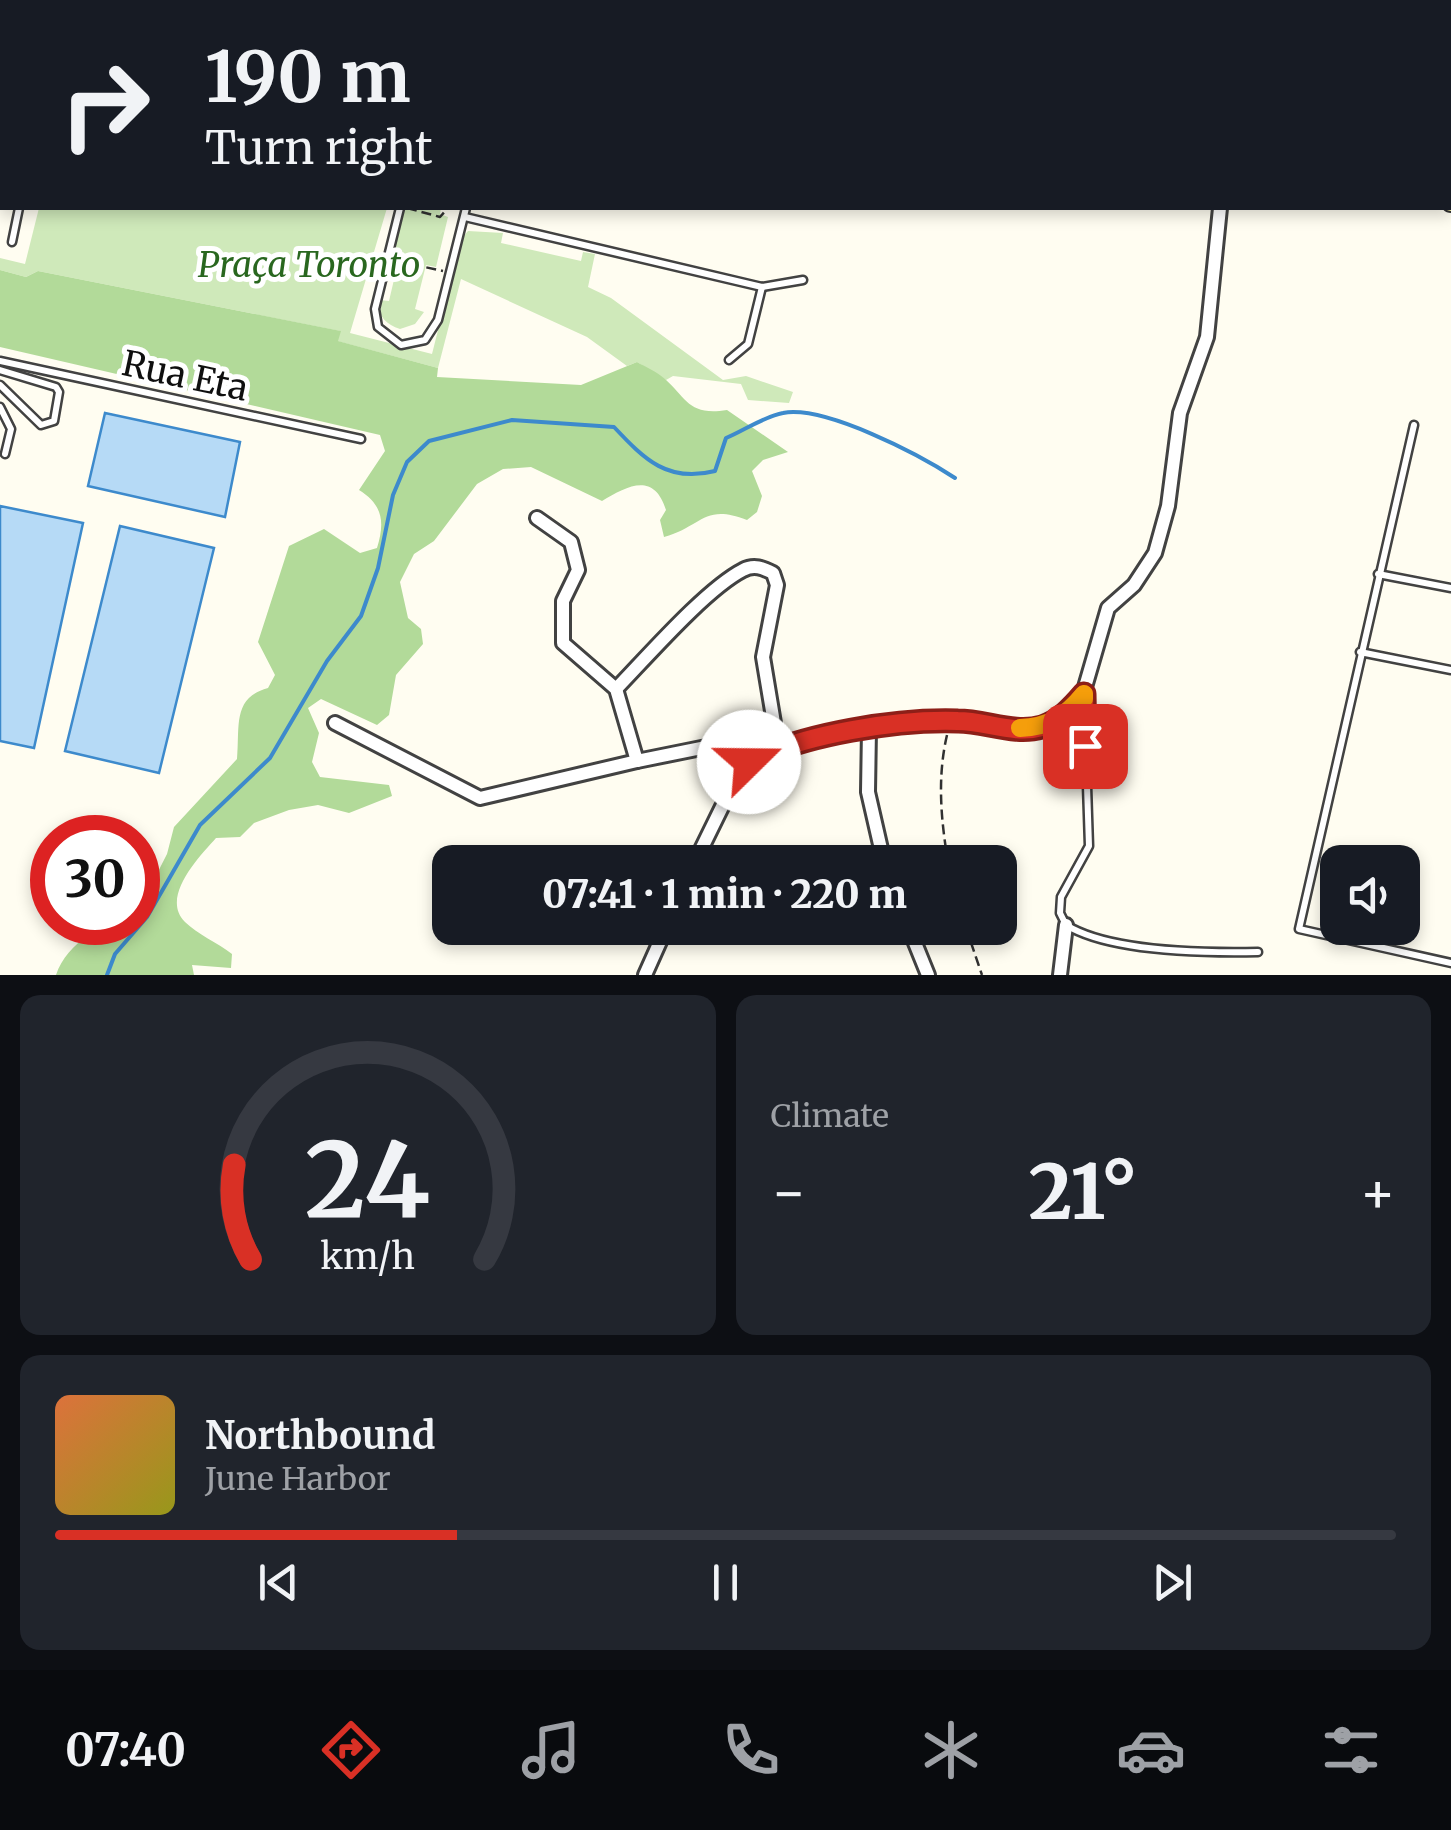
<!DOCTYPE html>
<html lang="en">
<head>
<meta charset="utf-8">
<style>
	:root { --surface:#171b24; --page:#20242c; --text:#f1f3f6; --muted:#9ea1a6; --line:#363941; --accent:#d93025 }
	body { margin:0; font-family:Merriweather,serif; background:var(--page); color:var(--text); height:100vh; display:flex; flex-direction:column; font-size:38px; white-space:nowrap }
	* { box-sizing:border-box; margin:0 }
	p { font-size:32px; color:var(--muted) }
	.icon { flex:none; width:55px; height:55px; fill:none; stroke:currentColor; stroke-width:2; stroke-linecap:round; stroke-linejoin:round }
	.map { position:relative; height:975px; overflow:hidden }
	.details { display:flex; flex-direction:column; gap:20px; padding:20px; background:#0d0f14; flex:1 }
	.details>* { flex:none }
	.banner { position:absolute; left:0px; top:0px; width:1452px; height:210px; box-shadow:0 5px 15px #0003; background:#171b24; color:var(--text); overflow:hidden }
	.controls { position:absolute; left:1320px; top:845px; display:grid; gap:20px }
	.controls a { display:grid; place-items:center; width:100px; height:100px; border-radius:20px; background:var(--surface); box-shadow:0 5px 15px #0003; font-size:50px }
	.speed { position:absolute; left:30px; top:815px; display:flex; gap:20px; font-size:50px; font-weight:700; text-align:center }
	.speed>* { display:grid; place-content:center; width:130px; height:130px; border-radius:50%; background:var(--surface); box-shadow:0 5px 15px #0003; line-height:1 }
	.speed .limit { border:15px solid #d22; background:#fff; color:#111 }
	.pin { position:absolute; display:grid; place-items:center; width:85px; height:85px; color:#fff; margin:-42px; border-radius:20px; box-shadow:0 5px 15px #0006 }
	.me { position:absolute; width:110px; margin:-55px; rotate:68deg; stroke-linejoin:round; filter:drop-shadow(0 0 8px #0008) }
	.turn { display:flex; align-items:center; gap:35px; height:210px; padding:0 40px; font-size:45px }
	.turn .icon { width:130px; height:130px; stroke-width:2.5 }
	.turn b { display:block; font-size:70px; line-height:85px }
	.big { font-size:75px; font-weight:800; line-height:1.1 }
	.details .widget { flex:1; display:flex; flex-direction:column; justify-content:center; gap:15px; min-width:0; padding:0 35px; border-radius:20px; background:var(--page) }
	.details .dial { align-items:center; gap:0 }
	.dial svg { height:260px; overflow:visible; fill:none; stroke:var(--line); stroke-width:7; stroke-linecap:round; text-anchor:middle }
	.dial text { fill:var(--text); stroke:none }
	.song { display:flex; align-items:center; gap:30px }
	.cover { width:120px; height:120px; border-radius:15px; background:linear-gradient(135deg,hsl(20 70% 55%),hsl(60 70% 35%)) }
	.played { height:10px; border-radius:5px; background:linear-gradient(90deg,var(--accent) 30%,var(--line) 30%) }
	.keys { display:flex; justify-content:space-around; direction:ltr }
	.heat { display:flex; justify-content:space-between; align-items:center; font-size:55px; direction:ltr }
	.details .tiles { flex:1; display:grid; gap:20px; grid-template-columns:1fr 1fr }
	.widget:last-child { grid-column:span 2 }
	.trip { position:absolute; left:432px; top:845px; width:585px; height:100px; border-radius:20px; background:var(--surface); box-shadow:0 5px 15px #0003; font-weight:800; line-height:100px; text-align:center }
	.tab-bar { display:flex; height:160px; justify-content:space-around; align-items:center; background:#090b0e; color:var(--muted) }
	.tab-bar .icon { width:70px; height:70px }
	.tab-bar .active { color:var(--accent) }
	.tab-bar b { font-size:45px; color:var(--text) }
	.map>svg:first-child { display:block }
	.green { fill:#cfe9ba }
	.forest { fill:#b2da99 }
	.water { fill:#b6daf6; stroke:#3d8acc; stroke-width:2.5 }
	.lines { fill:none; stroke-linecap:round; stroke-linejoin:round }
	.stream { stroke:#3d8acc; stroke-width:4 }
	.service-casing { stroke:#424242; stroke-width:11 }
	.minor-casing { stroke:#424242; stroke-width:18 }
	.secondary-casing { stroke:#313131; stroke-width:22 }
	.path { stroke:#313131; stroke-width:2.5; stroke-dasharray:10 5; stroke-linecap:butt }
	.service { stroke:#fff; stroke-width:6 }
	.minor { stroke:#fff; stroke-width:12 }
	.secondary { stroke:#fefaac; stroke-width:18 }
	.route-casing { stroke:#8d1f18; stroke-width:25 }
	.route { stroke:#d93025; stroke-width:18 }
	.slow { stroke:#f59e0b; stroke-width:18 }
	.labels { text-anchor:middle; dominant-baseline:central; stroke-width:10; stroke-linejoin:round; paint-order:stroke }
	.park-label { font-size:35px; font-style:italic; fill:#29671f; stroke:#fff }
	.street-label { font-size:35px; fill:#0f0f0f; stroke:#fff }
</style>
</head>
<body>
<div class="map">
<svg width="1451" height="975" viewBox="0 0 1451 975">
	<rect width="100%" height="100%" fill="#fffdf1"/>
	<g class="green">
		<polygon points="39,208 387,208 350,333 432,354 461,239 468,231 503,233 501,243 581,261 583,252 595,254 588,287 611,298 723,380 746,376 793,392 789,403 748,400 741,384 673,376 666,380 637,362 627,366 587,337 461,279 438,368 337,341 340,331 38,271 26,277 0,270 0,258 25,264"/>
		<path d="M402,208H441L440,214L448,217L436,267L426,265L415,309L424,312L415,324L400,329C385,324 377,315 379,300L389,301L400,254L391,251Z"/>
	</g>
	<path class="forest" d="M0,270L26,277L38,271L341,331L338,341L438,368L437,377L581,385L637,362C646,367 657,372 665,379C687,399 689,416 727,410L788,452L763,460L752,471L762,496L757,512L747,520C703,503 702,527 664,537L660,520L666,510C654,471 627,486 602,501L531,467L503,469L477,484L434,541L414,554L400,582L408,618L421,629L423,644L396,675L389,715L377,725L321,699L308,708L319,733L312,762L320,777L389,785L392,796L349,813L318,805L289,810L254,823L240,837L216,838C199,857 160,897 185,922C197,934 218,943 232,954L231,968L192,965L194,975H56C68,941 103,922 138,922V911L167,854L174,827L237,759C240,726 232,698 268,688L275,675L258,642L289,546L324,529L360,553L377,548C385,522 383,505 359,490L385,451L380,435L0,347Z"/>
	<g class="water">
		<polygon points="105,413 240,442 225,517 88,486"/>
		<polygon points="0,506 83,523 34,748 0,741"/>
		<polygon points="120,526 214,548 159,773 65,751"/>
	</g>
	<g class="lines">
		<path class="stream" d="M107,975L115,954L147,917L200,825L270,758L327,661L361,616L378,568L393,495L407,462L429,441L512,420L614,427C645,460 668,483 715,471L726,438C743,431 765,416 783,413C825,405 920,455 955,478"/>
		<defs>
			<g id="service">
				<polyline points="1059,0 1061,2"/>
				<polyline points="1118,2 1122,0"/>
				<polyline points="1450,59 1451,59"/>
				<polyline points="0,113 2,115"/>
				<polyline points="0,176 2,160"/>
				<polyline points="400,208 375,309 378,327 401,345 425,340 438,320 466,208"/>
				<polyline points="465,217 762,287 803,280"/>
				<polyline points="12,242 19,208"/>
				<polyline points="729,360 748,344 762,287"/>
				<polyline points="0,361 361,439"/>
				<polyline points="0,370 56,387 59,392 54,421 41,425 0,385"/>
				<polyline points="0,407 11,429 5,454"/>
				<polyline points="1414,425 1299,929 1451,963"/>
				<polyline points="1378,574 1451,588"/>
				<polyline points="1360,652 1451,670"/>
				<path d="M1084,695L1089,846L1061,897L1060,913L1066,925C1110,952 1206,953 1258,952"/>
			</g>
			<g id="minor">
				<polyline points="231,2 231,0"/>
				<polyline points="346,2 346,0"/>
				<polyline points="462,2 462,0"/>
				<polyline points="578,2 578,0"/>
				<polyline points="694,2 695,0"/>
				<polyline points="1450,7 1451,3"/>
				<polyline points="537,518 571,542 578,570 563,601 563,643 616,689 637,761 736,741 749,762"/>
				<path d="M616,689C647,657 706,589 743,570C754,564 763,568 773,573L777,585L763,657L778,747"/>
				<polyline points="335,723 480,798 637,761"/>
				<polyline points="869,729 868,792 884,862"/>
				<polyline points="736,741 776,735"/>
				<polyline points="695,862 742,766 778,747 869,729 950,721 996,728 1041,727 1068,713 1083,694 1108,608 1134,585 1155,553 1168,506 1180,413 1207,337 1220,208"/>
				<polyline points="909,928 928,975"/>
				<polyline points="645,975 666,928"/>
				<polyline points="1060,975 1066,925"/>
			</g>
			<g id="secondary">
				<polyline points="0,14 2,14"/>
				<polyline points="0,37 2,37"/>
				<polyline points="1450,177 1451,177"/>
				<polyline points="1450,201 1451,202"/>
			</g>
		</defs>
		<use href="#service" class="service-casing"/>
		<use href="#minor" class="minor-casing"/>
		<use href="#secondary" class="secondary-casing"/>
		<g class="path">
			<polyline points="34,0 41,2"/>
			<polyline points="407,208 440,217 448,208"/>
			<polyline points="397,261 443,271"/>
			<path d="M947,735C937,778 941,820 948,862"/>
			<polyline points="966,928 982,975"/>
		</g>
		<use href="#service" class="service"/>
		<use href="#minor" class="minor"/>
		<use href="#secondary" class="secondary"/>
	</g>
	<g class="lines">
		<defs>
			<path id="route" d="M749,762C803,734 897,719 958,721C986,721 1014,735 1042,727C1060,721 1072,708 1084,694L1085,746"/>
		</defs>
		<use href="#route" class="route-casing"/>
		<use href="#route" class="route"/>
		<path class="slow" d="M1020,728C1049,727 1066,716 1084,694V699"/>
	</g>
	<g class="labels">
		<g class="park-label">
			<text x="309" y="265">Praça Toronto</text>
		</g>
		<g class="street-label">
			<text transform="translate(185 376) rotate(12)">Rua Eta</text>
		</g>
	</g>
</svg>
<div class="controls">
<a><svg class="icon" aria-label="sound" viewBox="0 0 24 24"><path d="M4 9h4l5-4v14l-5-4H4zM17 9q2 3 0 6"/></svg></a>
</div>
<div class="speed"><div class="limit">30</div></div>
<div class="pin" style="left:1085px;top:746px;background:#d93025"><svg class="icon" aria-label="arrive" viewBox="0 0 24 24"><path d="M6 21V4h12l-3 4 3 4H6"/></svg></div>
<svg class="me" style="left:749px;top:762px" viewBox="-20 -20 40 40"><circle r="19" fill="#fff"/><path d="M0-13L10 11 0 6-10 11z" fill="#d93025"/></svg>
<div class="trip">07:41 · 1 min · 220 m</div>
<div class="banner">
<div class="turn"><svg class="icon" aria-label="right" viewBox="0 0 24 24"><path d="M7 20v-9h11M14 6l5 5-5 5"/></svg><div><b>190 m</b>Turn right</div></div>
</div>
</div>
<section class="details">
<div class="tiles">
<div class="widget dial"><svg viewBox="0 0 100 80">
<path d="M14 69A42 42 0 1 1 86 69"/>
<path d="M14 69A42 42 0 0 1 9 40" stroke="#d93025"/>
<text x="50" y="56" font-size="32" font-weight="700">24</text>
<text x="50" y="72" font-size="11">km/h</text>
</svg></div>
<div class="widget"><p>Climate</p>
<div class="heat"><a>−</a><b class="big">21°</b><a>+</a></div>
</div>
<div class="widget">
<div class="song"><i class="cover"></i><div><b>Northbound</b><p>June Harbor</p></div></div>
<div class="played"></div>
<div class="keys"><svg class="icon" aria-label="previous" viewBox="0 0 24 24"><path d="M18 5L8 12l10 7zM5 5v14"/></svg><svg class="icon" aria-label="pause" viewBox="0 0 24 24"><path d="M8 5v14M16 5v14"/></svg><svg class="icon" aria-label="next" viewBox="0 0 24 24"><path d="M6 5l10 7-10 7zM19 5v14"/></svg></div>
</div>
</div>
</section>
<nav class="tab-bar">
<b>07:40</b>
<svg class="icon active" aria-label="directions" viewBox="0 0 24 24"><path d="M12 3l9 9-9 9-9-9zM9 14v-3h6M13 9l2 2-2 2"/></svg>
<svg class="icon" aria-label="music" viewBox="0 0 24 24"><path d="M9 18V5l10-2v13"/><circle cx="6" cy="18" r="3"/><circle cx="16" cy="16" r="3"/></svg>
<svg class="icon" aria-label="phone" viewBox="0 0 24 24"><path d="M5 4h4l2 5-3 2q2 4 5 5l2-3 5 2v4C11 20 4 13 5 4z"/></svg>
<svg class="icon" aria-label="climate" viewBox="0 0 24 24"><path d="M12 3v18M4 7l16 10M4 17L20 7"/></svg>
<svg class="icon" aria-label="car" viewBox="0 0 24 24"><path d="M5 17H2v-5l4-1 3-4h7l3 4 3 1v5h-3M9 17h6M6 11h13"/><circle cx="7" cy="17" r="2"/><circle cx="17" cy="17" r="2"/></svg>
<svg class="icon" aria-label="filters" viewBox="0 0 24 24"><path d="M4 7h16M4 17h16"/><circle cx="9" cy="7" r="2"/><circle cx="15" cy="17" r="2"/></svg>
</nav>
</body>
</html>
